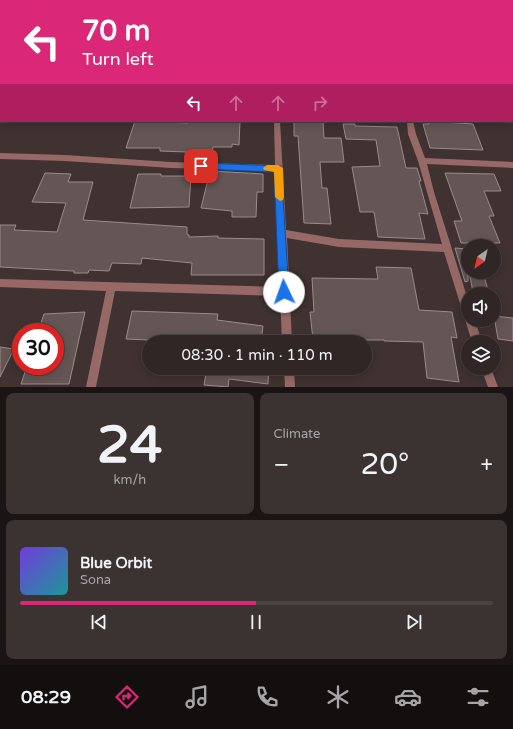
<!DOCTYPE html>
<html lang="en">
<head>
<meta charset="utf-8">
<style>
	:root { --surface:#2f2625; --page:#3b3232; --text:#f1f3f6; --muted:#a7a5a7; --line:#4a4342; --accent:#db2777 }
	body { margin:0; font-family:"Varela Round",sans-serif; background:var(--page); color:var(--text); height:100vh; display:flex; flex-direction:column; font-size:15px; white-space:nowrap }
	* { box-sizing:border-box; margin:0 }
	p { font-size:13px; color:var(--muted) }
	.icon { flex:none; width:22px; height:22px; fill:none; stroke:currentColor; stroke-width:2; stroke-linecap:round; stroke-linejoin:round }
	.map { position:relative; height:387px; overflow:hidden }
	.side { display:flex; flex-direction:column; gap:6px; padding:6px; background:#1a1514; flex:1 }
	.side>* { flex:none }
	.hud { position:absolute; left:0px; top:0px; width:513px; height:122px; box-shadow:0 2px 10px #0003,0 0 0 1px var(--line); background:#db2777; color:#fff; overflow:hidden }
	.needle { width:26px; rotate:214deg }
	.tools { position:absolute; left:461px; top:239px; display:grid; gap:8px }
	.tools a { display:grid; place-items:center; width:40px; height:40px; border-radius:50%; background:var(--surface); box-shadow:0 2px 10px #0003,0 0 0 1px var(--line); font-size:20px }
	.speed { position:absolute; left:12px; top:323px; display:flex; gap:8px; font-size:20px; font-weight:700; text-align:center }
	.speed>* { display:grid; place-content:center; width:52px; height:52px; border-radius:50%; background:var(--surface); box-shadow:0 2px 10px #0003,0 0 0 1px var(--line); line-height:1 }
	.speed .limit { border:6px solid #d22; background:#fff; color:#111 }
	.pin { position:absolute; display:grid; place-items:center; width:34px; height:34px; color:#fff; margin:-17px; border-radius:8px; box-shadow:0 2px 6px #0006 }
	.me { position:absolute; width:44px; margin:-22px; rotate:357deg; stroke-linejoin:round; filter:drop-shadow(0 0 3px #0008) }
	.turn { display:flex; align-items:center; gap:14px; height:84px; padding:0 16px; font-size:18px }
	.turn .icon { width:52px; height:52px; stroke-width:2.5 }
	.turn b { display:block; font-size:28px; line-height:34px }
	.lanes { display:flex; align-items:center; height:38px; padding:0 16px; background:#0003; justify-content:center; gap:20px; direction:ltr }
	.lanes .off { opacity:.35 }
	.big { font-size:30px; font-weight:600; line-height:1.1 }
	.side .widget { flex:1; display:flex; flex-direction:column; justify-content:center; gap:6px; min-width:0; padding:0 14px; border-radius:8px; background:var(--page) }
	.side .dial { align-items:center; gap:0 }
	.dial b { font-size:52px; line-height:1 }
	.song { display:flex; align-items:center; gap:12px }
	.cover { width:48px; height:48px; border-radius:6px; background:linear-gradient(135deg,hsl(260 70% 55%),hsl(180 70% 35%)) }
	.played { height:4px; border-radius:2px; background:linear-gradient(90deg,var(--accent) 50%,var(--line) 50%) }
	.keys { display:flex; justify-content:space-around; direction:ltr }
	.heat { display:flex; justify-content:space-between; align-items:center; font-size:22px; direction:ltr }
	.side .tiles { flex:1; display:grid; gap:6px; grid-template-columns:1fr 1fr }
	.widget:last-child { grid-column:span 2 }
	.trip { position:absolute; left:142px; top:335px; width:230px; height:40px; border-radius:20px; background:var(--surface); box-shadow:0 2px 10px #0003,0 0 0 1px var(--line); font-weight:600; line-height:40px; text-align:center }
	.dock { display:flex; height:64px; justify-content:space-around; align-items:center; background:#130f0f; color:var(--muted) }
	.dock .icon { width:28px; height:28px }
	.dock .current { color:var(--accent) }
	.dock b { font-size:18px; color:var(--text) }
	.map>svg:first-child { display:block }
	.building { fill:#645655; stroke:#9b8b8a }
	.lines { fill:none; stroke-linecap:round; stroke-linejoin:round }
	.street { fill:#966967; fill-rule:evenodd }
	.route { fill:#1a73e8; stroke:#114b97 }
	.slow { fill:#f59e0b }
</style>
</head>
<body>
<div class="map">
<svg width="513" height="387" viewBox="0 0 513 387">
	<rect width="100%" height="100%" fill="#3f3231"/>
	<g class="building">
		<polygon points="135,121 188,123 188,121 240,121 239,145 232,144 232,147 213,147 212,153 160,151 160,148 126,148"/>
		<polygon points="294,121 323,121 324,138 341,138 344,162 320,162 322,188 327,188 331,224 304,223 298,136 294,136"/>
		<polygon points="428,121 473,124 483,150 430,148 423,124 429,124"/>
		<polygon points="343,124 355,124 355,126 397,127 406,168 417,168 421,181 419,181 428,214 419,213 425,239 378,237 374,212 360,212 352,167 380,166 376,140 346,139"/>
		<polygon points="210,171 263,174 263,192 257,192 256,217 232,217 232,211 201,208"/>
		<polygon points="45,173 71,174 68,182 93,182 83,220 187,227 187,234 189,235 189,237 218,236 218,238 264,239 264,275 191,275 192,263 142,258 141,264 112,263 109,271 89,270 88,273 74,273 74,271 0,267 0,225 16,225 14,230 57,232 66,203 32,202"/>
		<polygon points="445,173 494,174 501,191 484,191 494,216 489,216 500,243 461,243 454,221 462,221"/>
		<polygon points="138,174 161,174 161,176 191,176 189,207 130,208"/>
		<polygon points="455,248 468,249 468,281 465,282"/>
		<polygon points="376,267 411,268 419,310 452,312 457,338 451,337 459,382 427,378 423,342 384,341 384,340 313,340 310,312 314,312 312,278 378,279"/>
		<polygon points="469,272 483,272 489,294 473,292"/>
		<polygon points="132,311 218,314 217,320 263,326 261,342 195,342 126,339"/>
		<polygon points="85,312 69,384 21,384 27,366 55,366 55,332 38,332 44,314"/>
		<polygon points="494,316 513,318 513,341 498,339"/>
		<polygon points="0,347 14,349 0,377"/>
		<polygon points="207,368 269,368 268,384 229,379 228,387 204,385"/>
	</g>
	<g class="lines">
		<g class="street">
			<polygon points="88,0 94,0 87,1"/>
			<rect x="192" y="0" width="6" height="1"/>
			<polygon points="401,0 407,0 408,1 402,1"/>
			<polygon points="513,19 513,23 512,24 512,20"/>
			<rect x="512" y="64" width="1" height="5"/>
			<rect x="0" y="68" width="1" height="4"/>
			<rect x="512" y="73" width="1" height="4"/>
			<polygon points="274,121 280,121 286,230 339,239 442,244 418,161 408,134 407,121 413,121 416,134 425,158 513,162 513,168 427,164 434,192 468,300 468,320 475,320 482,342 472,342 444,252 339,247 287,238 292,342 282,342 280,296 115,291 96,387 86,387 106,291 0,287 0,279 280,287 278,235 277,233 278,231 275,171 171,168 65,161 0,159 0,153 65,155 171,162 275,165"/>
			<polygon points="284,368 294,368 295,387 285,387"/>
			<polygon points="481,368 491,368 498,387 488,387"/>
		</g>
	</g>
	<polygon class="route" points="201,163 281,166 289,292 288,295 284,297 280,295 279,292 274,172 201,169 197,166"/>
	<polygon class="slow" points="267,165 278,165 283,168 284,197 283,200 280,201 275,197 274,172 264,170 263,168"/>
</svg>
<div class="tools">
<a><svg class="needle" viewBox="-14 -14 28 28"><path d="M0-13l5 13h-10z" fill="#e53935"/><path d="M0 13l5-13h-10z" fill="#a7a5a7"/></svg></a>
<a><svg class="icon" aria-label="sound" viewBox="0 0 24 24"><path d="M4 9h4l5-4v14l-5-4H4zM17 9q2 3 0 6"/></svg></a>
<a><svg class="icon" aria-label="layers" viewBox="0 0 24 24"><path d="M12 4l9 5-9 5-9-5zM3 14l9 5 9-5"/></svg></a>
</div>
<div class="speed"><div class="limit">30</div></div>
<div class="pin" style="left:201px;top:166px;background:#d93025"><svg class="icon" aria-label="arrive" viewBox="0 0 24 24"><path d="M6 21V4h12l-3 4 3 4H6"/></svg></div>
<svg class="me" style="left:284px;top:292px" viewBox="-20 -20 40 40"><circle r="19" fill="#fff"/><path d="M0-13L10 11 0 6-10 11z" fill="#1a73e8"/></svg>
<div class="trip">08:30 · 1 min · 110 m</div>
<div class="hud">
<div class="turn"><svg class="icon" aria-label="left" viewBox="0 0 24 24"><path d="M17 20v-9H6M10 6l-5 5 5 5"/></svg><div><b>70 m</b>Turn left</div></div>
<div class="lanes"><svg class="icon" aria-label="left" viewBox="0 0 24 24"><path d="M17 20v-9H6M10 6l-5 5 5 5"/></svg><svg class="icon off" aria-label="ahead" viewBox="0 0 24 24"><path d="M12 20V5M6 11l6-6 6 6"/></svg><svg class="icon off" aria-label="ahead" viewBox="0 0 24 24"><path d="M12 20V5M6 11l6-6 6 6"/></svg><svg class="icon off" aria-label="right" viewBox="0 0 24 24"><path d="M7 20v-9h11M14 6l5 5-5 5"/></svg></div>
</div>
</div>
<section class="side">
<div class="tiles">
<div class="widget dial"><b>24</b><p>km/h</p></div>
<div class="widget"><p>Climate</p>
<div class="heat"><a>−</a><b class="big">20°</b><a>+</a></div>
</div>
<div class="widget">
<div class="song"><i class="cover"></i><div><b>Blue Orbit</b><p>Sona</p></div></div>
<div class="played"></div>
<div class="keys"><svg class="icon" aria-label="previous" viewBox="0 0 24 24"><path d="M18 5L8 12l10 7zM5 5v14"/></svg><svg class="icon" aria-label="pause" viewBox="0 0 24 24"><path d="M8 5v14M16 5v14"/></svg><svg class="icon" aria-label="next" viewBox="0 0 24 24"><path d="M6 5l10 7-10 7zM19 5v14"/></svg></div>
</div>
</div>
</section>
<nav class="dock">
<b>08:29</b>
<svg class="icon current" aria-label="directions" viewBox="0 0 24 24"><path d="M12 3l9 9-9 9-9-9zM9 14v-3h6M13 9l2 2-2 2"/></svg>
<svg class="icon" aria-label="music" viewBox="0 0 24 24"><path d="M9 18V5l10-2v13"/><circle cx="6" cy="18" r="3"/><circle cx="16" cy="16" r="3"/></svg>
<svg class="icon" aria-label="phone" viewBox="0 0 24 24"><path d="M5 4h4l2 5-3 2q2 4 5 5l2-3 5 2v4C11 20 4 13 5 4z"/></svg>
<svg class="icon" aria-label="climate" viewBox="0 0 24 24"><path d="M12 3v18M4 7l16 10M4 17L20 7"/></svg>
<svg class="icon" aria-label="car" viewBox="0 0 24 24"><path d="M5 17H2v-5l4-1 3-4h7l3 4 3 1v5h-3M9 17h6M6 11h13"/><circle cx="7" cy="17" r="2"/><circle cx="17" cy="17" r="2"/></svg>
<svg class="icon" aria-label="filters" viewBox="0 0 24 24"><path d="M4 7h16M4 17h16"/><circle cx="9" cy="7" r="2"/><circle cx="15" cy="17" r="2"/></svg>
</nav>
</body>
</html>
